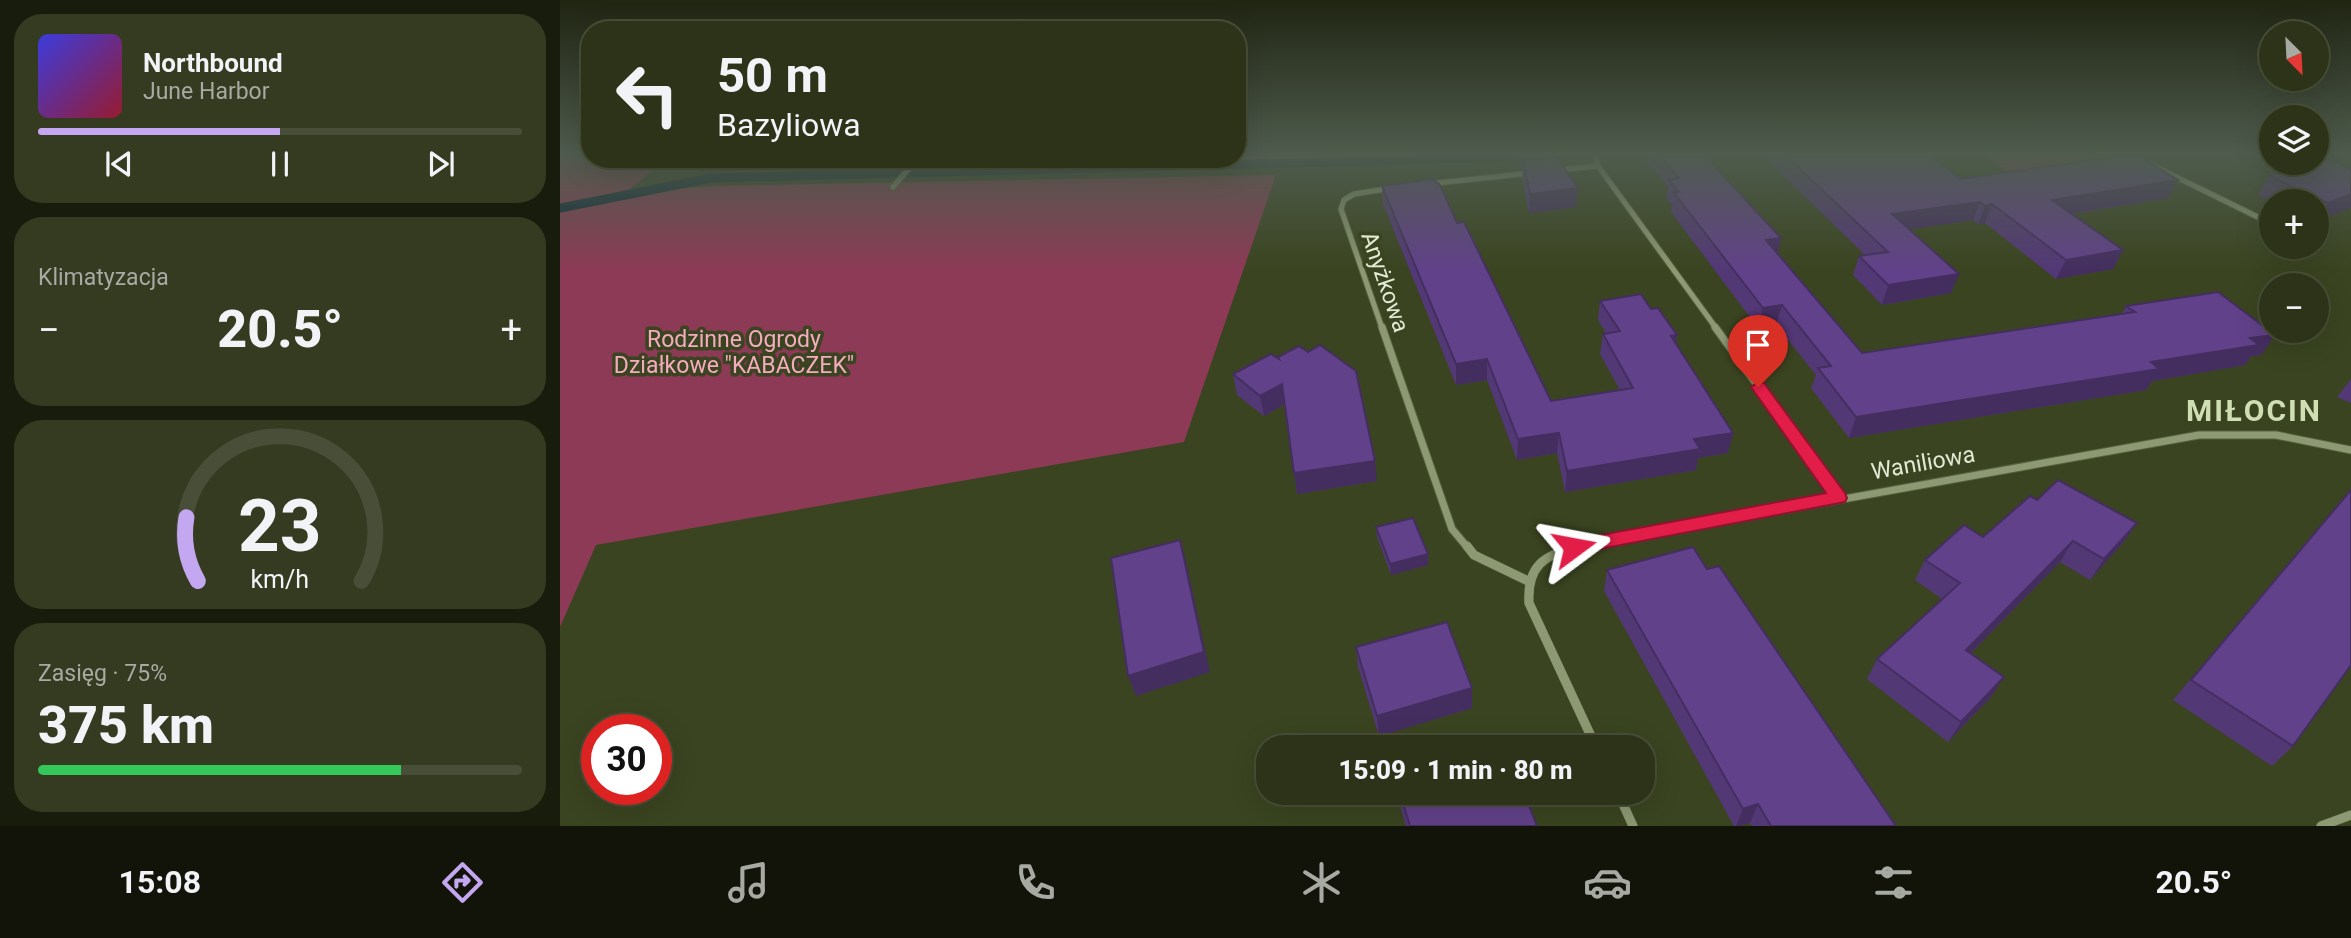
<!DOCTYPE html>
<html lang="pl">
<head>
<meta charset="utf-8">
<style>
	:root { --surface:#2c3318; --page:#343b21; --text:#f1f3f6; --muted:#a6aaa2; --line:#484e37; --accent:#c4a7f1 }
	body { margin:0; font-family:Roboto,sans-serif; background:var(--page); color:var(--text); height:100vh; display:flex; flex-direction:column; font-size:26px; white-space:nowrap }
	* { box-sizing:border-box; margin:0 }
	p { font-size:23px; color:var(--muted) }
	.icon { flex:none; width:38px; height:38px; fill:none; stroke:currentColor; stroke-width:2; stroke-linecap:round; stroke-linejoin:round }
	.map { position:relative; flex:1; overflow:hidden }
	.side { display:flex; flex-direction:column; gap:14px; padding:14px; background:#181c0d; width:560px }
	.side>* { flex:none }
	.banner { position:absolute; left:21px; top:21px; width:665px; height:147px; border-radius:28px; box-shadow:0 7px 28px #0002,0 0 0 2px var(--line); background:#2c3318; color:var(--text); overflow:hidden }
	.needle { width:46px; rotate:156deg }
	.tools { position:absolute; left:1699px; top:21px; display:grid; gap:14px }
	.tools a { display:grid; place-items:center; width:70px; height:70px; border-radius:50%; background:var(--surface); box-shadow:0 7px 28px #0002,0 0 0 2px var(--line); font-size:35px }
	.speed { position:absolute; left:21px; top:714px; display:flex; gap:14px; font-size:35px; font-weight:700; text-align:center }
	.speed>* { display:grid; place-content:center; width:91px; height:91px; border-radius:50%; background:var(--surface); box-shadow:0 7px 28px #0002,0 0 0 2px var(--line); line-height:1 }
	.speed .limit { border:10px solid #d22; background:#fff; color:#111 }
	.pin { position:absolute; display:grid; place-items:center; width:60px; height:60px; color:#fff; margin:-72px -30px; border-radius:50% 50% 50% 0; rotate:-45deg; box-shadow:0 0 7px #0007 }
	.pin .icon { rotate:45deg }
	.me { position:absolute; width:77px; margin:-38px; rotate:77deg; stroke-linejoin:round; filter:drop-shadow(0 0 5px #0008) }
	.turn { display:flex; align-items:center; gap:24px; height:147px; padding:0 21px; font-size:32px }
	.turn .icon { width:91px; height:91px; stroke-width:2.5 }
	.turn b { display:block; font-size:49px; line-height:60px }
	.big { font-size:52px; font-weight:800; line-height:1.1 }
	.side .tile { flex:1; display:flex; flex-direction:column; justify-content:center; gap:10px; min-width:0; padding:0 24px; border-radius:28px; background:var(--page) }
	.side .dial { align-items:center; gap:0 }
	.dial svg { height:182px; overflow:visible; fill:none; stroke:var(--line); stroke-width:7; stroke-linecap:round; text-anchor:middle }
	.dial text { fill:var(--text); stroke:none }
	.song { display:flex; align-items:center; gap:21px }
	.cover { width:84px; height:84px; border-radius:10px; background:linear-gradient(135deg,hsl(240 70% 55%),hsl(350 70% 35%)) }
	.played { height:7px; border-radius:4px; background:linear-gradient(90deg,var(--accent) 50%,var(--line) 50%) }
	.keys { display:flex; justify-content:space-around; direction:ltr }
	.heat { display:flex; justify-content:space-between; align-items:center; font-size:38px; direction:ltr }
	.charge { height:10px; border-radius:5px; background:linear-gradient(90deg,#34c759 75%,var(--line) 0) }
	.trip { position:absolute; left:696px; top:735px; width:399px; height:70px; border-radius:28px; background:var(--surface); box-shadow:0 7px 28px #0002,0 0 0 2px var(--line); font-weight:800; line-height:70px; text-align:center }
	.dock { display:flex; height:112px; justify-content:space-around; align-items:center; background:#12140a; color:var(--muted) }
	.dock .icon { width:49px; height:49px }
	.dock .active { color:var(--accent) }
	.dock b { font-size:32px; color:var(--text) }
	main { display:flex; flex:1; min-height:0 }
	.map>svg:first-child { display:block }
	.green { fill:#8c3a55 }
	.forest { fill:#ac556f }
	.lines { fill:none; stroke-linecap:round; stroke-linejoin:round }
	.stream { stroke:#0a2436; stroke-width:9 }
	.minor-far2-casing { stroke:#575f40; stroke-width:7 }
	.minor-far1-casing { stroke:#575f40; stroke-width:9 }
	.minor-casing { stroke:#575f40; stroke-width:10 }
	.minor-far2 { stroke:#8c9972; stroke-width:5 }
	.minor-far1 { stroke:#8c9972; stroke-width:7 }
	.minor { stroke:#8c9972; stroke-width:9 }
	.wall { fill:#533876 }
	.shaded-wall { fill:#442e60 }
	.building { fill:#614189; stroke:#442e60; stroke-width:2 }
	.route { fill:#e11d48; stroke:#92132f; stroke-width:2 }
	.labels { text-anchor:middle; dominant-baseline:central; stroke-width:7; stroke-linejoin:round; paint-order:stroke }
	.street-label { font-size:23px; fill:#e2e9d4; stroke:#3a4420 }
	.park-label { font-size:23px; fill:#f4abbe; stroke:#3a4420 }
	.district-label { font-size:30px; font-weight:bold; letter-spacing:2px; fill:#d0deb4; stroke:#3a4420 }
</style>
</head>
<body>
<main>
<section class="side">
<div class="tile">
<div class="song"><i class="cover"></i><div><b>Northbound</b><p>June Harbor</p></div></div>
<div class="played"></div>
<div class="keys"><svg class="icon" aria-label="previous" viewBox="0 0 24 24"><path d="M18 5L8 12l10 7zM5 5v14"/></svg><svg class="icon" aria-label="pause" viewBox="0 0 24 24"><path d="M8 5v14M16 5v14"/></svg><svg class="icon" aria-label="next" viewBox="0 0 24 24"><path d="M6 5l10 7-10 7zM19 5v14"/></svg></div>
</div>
<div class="tile"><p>Klimatyzacja</p>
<div class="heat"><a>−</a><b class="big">20.5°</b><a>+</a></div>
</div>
<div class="tile dial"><svg viewBox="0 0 100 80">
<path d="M14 69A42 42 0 1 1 86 69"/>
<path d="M14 69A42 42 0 0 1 9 41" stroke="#c4a7f1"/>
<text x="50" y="56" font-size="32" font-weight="700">23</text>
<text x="50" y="72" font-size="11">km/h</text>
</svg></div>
<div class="tile"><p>Zasięg · 75%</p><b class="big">375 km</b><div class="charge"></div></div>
</section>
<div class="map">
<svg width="1791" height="826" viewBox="0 0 1791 826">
	<rect width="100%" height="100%" fill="#3a4420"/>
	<g class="green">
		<polygon points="0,154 30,154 30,159 108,159 54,201 122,188 156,186 716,175 624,442 36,545 0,627"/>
		<polygon points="1422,154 1550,154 1566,162 1459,180"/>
	</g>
	<polygon class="forest" points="677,154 934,155 361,169 370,159 677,159"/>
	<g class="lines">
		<polyline class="stream" points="0,208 151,178 998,156"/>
		<defs>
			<g id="minor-far2">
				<polyline points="1035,154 1038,166 1156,328"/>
				<polyline points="1590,164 1712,224"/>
				<polyline points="997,170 1038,166"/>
				<polyline points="868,184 971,173"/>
				<polyline points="333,187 357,159"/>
				<polyline points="822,328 781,209 784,200 794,194 832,188"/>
			</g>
			<g id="minor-far1">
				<polyline points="822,327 892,529 908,548"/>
				<polyline points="1155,327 1279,498"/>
				<polyline points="1011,548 1639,435 1716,435 1791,450"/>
			</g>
			<g id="minor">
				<polyline points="907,546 914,555 968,581"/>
				<path d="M1017,546C983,556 967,566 969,603L1036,747"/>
				<polyline points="1058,793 1073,826"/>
				<polyline points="1761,826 1791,815"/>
			</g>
		</defs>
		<use href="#minor-far2" class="minor-far2-casing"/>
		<use href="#minor-far1" class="minor-far1-casing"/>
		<use href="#minor" class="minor-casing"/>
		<use href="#minor-far2" class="minor-far2"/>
		<use href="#minor-far1" class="minor-far1"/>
		<use href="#minor" class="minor"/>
	</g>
	<g class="wall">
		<polygon points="957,154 994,154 994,158 1016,207 969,213 962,179 963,168 960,169"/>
		<polygon points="1083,154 1143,154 1221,238 1217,254 1302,353 1562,314 1566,306 1715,335 1701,355 1691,356 1685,365 1592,381 1586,390 1289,438 1251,388 1256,375 1216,325 1198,328 1111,212 1112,205 1106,198 1108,187 1082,156"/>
		<polygon points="1201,154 1368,154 1400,179 1618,180 1608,198 1512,214 1563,250 1553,269 1496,279 1425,223 1418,224 1413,220 1349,229 1391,293 1322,305 1293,275 1299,256 1305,255"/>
		<polygon points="1791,169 1757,221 1757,201 1712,201 1698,195 1709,176"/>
		<polygon points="822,186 897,223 991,401 1060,390 1040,354 1043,334 1046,333 1038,320 1040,301 1091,309 1117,335 1116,343 1173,433 1168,453 1138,458 1136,470 1005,492 997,453 957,460 927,380 896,385 823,204"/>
		<polygon points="711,354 817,481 737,494 725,404 704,416 677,395 673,374"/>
		<polygon points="1791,379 1791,403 1777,397"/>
		<polygon points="1791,489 1733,746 1712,766 1613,700"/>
		<polygon points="1477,500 1577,523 1562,544 1530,580 1500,562 1411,653 1431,697 1388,742 1307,679 1317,659 1382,599 1355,580 1365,560 1423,537"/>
		<polygon points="816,527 868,565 831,575 817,537"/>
		<polygon points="1147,569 1336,826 1192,826 1190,823 1180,826 1174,826 1044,591 1047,570"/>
		<polygon points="796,647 912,708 819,736 798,667"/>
		<polygon points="839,793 953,793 959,806 977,826 846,826 840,806"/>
	</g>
	<g class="shaded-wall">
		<polygon points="994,156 993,165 963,161 963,168 960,169 961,159"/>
		<polygon points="1618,180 1608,198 1484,218 1492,200"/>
		<polygon points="1018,188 1016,207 969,213 970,194"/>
		<polygon points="1791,193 1791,208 1757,221 1757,219 1768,203"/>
		<polygon points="1420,202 1413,220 1326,233 1332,214"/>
		<polygon points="1432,204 1425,223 1418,224 1425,206"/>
		<polygon points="1221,238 1217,257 1206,240"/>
		<polygon points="1563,250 1553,269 1496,279 1506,260"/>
		<polygon points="1399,274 1391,293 1322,305 1328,285"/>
		<polygon points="1222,305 1216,325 1198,328 1203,308"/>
		<polygon points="1117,335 1113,356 1111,336"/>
		<polygon points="1715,335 1701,355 1691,356 1685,365 1592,381 1586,390 1289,438 1296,417 1591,362 1690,338"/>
		<polygon points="927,359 927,380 896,385 896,364"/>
		<polygon points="722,384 725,404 704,416 700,396"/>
		<polygon points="999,433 997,453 957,460 958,439"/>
		<polygon points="1173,433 1168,453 1138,458 1136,470 1005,492 1007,471 1134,439"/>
		<polygon points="815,461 817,481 737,494 734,473"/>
		<polygon points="1577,523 1562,544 1530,580 1544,559"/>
		<polygon points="620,540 626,561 650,672 576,696 568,676"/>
		<polygon points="1513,541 1500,562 1394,670 1406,650"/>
		<polygon points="868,554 868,565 831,575 830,564"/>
		<polygon points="1444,677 1431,697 1388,742 1401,722"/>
		<polygon points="912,688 912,708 819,736 817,716"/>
		<polygon points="1198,804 1190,823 1180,826 1176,826 1183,809"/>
	</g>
	<g class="building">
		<polygon points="960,154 994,154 994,156 961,159"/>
		<polygon points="1098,154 1143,154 1221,238 1206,240 1302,353 1575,312 1566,306 1658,292 1715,335 1690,338 1699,345 1591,362 1599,369 1296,417 1258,368 1271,366 1222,305 1203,308 1114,193 1119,192 1109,180 1119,178"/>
		<polygon points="1224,154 1368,154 1400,179 1576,154 1618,180 1492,200 1563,250 1506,260 1432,204 1425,206 1420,202 1332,214 1399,274 1328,285 1299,256 1328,252"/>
		<polygon points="997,157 1018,188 970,194 963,161"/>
		<polygon points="1764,157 1791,169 1791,194 1768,203 1709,176 1748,163 1757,163 1757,160"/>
		<polygon points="872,179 880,185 897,223 904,222 991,401 1073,388 1043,334 1060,331 1040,301 1081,294 1091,309 1098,308 1117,335 1111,336 1173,433 1134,439 1140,449 1007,471 999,433 958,439 927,359 896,364 822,186"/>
		<polygon points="760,345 796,371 815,461 734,473 722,384 700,396 673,374 711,354 719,359 718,357 739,346 748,352"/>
		<polygon points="1498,480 1577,523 1544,559 1513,541 1406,650 1444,677 1401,722 1317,659 1400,583 1365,560 1404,525 1423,537 1470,496 1477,500"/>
		<polygon points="1791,490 1791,665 1733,746 1631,680"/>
		<polygon points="853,518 868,554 830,564 816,527"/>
		<polygon points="620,540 644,652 568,676 551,558"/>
		<polygon points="1133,547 1147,569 1159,566 1336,826 1211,826 1198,804 1183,809 1047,570"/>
		<polygon points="887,622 912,688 817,716 796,647"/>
		<polygon points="840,793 953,793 959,806 968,803 977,826 850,826"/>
	</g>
	<linearGradient id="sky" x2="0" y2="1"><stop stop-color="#202512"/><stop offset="0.57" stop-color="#4f5c4e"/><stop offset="1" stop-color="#4f5c4e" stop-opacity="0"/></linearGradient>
	<rect width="1791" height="270" fill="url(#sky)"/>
	<polygon class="route" points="1198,382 1204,383 1285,493 1287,498 1285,502 1014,554 1008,552 1005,547 1008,542 1014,540 1266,493 1191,387"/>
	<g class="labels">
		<g class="street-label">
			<text transform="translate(825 282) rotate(71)">Anyżkowa</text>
			<text transform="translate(1363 463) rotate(-10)">Waniliowa</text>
		</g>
		<g class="park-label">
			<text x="174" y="339">Rodzinne Ogrody<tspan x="174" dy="26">Działkowe "KABACZEK"</tspan></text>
		</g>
		<g class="district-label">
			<text x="1694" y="410">MIŁOCIN</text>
		</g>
	</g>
</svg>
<div class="tools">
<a><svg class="needle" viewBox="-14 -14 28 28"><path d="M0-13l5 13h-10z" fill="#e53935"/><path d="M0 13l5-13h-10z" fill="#a6aaa2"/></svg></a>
<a><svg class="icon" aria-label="layers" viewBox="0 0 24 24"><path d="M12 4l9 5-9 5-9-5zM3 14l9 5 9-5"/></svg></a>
<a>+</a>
<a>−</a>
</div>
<div class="speed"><div class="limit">30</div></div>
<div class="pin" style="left:1198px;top:387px;background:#d93025"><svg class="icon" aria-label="arrive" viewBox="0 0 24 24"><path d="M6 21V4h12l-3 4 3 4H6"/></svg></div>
<svg class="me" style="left:1014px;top:547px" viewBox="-20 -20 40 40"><path d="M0-17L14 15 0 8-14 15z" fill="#e11d48" stroke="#fff" stroke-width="4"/></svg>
<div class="trip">15:09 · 1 min · 80 m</div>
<div class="banner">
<div class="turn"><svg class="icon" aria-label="left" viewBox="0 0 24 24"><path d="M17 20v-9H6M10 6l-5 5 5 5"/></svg><div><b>50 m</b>Bazyliowa</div></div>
</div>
</div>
</main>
<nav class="dock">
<b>15:08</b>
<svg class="icon active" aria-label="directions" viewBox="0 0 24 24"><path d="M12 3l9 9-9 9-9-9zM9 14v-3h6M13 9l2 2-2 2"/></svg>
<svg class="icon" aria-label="music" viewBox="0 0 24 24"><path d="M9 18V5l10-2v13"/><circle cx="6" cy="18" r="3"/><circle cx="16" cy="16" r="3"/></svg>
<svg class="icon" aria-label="phone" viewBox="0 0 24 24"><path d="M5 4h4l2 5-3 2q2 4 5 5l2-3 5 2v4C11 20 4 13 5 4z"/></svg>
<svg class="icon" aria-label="climate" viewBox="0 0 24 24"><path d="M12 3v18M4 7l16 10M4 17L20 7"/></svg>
<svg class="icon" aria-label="car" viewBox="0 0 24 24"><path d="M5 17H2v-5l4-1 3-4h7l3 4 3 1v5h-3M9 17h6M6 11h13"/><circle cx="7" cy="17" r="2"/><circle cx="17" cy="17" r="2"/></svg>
<svg class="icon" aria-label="filters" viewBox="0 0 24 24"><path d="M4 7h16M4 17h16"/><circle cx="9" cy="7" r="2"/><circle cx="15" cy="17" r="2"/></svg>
<b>20.5°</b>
</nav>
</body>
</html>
